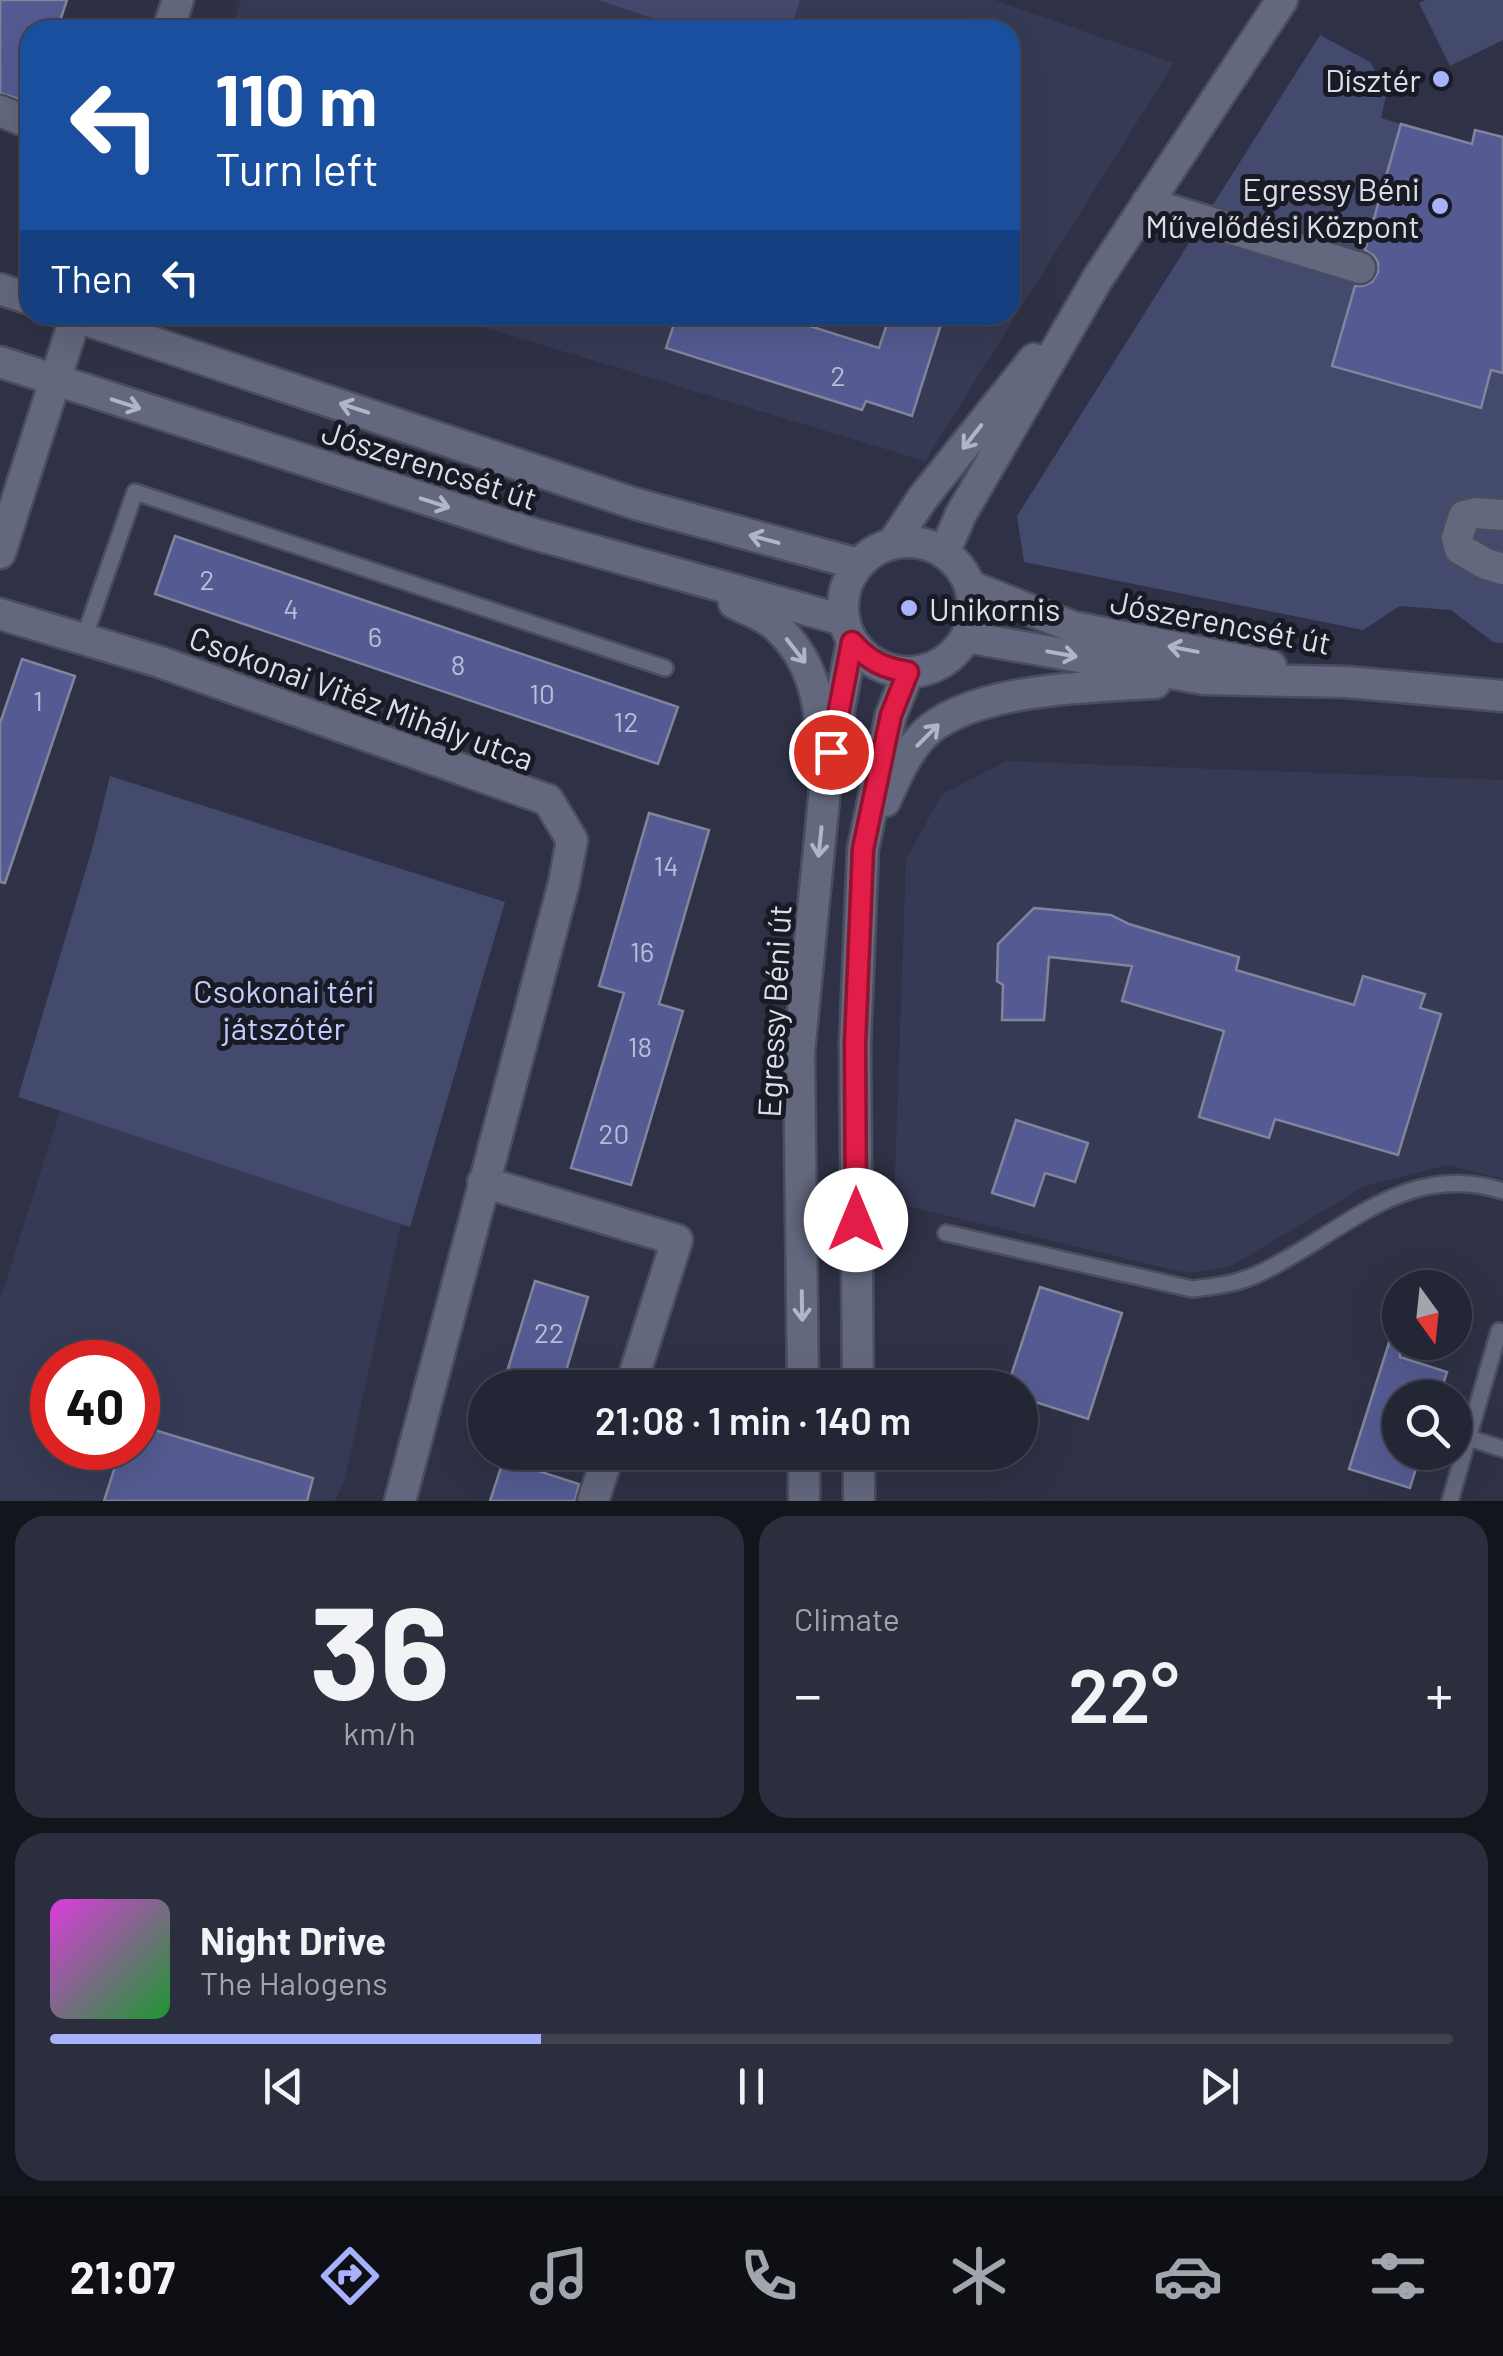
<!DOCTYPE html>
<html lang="en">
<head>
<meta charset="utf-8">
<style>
	:root { --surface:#232634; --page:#2b2e3c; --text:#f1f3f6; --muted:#a3a5ac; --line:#40434f; --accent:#a7b1fc }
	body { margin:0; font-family:Barlow,sans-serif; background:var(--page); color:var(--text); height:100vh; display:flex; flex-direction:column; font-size:38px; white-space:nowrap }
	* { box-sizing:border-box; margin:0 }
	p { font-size:32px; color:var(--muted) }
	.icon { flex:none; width:55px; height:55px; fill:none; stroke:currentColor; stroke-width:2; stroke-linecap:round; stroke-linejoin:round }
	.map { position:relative; height:1501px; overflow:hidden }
	.panel { display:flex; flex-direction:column; gap:15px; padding:15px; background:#13151d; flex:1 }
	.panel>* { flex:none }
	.guide { position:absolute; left:20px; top:20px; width:1000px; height:305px; border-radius:30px; box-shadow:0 10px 40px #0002,0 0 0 2px var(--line); background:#1a4fa0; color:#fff; overflow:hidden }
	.needle { width:65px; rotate:165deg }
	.buttons { position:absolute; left:1382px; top:1270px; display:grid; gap:20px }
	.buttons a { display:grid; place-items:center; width:90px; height:90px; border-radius:50%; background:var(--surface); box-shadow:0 10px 40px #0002,0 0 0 2px var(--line); font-size:50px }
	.speed { position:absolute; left:30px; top:1340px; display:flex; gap:20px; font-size:50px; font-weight:700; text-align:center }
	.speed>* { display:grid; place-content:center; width:130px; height:130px; border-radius:50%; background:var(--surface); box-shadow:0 10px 40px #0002,0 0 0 2px var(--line); line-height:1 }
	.speed .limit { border:15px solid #d22; background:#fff; color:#111 }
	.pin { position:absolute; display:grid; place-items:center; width:85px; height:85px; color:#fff; margin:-42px; border:5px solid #fff; border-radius:50%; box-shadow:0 2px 10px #0007 }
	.me { position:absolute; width:110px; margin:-55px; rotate:0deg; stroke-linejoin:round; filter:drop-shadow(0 0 8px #0008) }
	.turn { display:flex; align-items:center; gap:35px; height:210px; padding:0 30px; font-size:45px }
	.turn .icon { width:130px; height:130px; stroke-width:2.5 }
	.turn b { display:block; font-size:70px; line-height:85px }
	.then { display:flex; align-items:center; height:95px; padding:0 30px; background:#0003; gap:20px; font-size:38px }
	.big { font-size:75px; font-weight:600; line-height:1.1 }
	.panel .tile { flex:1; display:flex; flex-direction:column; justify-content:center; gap:15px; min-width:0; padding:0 35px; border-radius:30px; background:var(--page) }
	.panel .dial { align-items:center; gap:0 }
	.dial b { font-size:130px; line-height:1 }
	.song { display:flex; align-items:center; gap:30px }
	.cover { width:120px; height:120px; border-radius:15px; background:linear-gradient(135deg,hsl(300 70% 55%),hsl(130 70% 35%)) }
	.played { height:10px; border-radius:5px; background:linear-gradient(90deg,var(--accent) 35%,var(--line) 35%) }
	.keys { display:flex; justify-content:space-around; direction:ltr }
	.heat { display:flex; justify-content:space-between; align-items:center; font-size:55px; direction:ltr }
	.panel .tiles { flex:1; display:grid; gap:15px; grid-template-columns:1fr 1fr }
	.tile:last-child { grid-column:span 2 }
	.trip { position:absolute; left:468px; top:1370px; width:570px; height:100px; border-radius:50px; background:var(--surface); box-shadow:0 10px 40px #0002,0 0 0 2px var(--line); font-weight:600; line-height:100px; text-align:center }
	.tabs { display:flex; height:160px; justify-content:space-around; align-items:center; background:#0e0f15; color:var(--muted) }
	.tabs .icon { width:70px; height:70px }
	.tabs .selected { color:var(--accent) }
	.tabs b { font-size:45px; color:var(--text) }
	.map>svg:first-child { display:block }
	.built { fill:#373a54; fill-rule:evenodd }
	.green { fill:#44496e }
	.building { fill:#555b92; stroke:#81859c; stroke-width:2.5 }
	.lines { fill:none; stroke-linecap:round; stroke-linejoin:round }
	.lane-casing { stroke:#4a4d5e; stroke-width:20 }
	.street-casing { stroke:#4a4d5e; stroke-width:35 }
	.secondary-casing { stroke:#4a4d5e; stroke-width:35 }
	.lane { stroke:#64687e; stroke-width:15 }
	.street { stroke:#64687e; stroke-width:30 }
	.secondary { stroke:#64687e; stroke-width:30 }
	.oneway { stroke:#b2b5c5 }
	.route-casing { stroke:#92132f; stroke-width:25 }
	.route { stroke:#e11d48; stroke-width:18 }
	.poi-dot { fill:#a7b1fc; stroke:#191b24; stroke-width:4 }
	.labels { text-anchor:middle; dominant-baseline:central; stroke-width:10; stroke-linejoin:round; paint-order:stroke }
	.number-label { font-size:28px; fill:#babdd5 }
	.poi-label { font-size:32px; fill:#dcdeeb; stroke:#191b24; text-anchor:end }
	.street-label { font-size:32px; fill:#dcdeeb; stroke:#191b24 }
	.park-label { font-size:32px; fill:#c4ccff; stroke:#191b24 }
</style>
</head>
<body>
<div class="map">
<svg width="1503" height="1501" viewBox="0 0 1503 1501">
	<rect width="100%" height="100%" fill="#2f3246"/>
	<g class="built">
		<polygon points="241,0 995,0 1174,63 925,461 444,315 1010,315 1010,30 231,30"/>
		<polygon points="1007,761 1503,780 1503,1179 1447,1165 1365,1186 1229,1267 1187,1273 894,1203 906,860 942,794"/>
		<path d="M60,1111L402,1220L344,1483L334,1501H0V1300ZM52,1362H138V1448H52Z"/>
	</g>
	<g class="green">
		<polygon points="598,0 800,0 790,30 688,30"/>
		<polygon points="1426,0 1503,0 1503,40 1450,66 1419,3"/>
		<polygon points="1320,35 1370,62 1387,92 1381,118 1401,124 1332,365 1480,408 1503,331 1503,643 1493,642 1451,610 1400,606 1363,630 1024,562 1017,516"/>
		<polygon points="110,776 505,902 410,1227 18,1097 94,842"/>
	</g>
	<g class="building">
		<polygon points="0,0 67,0 57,30 30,30 30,103 0,93"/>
		<polygon points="1401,124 1472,144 1475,130 1503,137 1503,373 1491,370 1481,408 1332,366 1355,286 1363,286 1372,282 1378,272 1378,263 1374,256 1365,250"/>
		<polygon points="677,315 775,315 879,348 890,315 944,315 912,416 866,401 862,410 666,348"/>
		<polygon points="175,536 678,707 658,764 155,594"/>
		<polygon points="22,659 75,676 5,883 0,882 0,723"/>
		<polygon points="649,813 709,830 659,1004 683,1011 631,1185 571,1168 624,993 599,986"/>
		<polygon points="1034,908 1111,915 1129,924 1239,957 1236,970 1354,1005 1363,976 1425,994 1420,1008 1441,1014 1398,1155 1275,1119 1269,1138 1199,1117 1224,1031 1122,1001 1132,966 1049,957 1044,1020 1002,1020 1003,985 997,981 998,944"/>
		<polygon points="1016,1120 1088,1143 1075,1182 1045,1173 1034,1206 992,1193"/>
		<polygon points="535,1281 588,1297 561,1388 502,1388"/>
		<polygon points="1040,1287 1122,1313 1088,1419 1020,1397 1020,1388 1007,1388"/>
		<polygon points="1394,1327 1400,1328 1400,1357 1447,1372 1439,1398 1400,1398 1400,1452 1421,1452 1410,1488 1349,1469"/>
		<polygon points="138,1425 313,1478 307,1501 104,1501 121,1448 138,1448"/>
		<polygon points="506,1452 541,1452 535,1470 579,1484 575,1501 490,1501"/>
	</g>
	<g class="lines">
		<defs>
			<g id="lane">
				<polyline points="84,638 135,492 665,668"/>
				<path d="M946,1233L1192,1289C1216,1286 1238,1284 1260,1273C1340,1236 1404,1159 1503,1191"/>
				<polyline points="1469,1438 1503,1449"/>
				<polyline points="1450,1501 1499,1331"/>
			</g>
			<g id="street">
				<polyline points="168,30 178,0"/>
				<polyline points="0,111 30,123"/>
				<polyline points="1147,203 1360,268"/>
				<polyline points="0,289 30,299"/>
				<polyline points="71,315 636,504 858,564"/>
				<polyline points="0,362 534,534 843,620"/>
				<polyline points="1503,515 1476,513 1464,516 1457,538 1460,549 1486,564 1503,569"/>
				<polyline points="893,543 922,499 1034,359"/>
				<polyline points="0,553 76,315"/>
				<polyline points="944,553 961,514 1098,278 1282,0"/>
				<path d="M734,603C747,610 765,616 776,626C819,666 819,709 825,764"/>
				<polyline points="0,614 160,662 548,800 572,840 564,883 400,1501"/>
				<polyline points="483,1182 677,1240 630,1388"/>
				<polyline points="593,1501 609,1452"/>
			</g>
			<g id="secondary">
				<circle cx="908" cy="607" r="65"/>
				<polyline points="970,586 1073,627 1271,666"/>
				<polyline points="966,637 1204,679 1347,682 1503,696"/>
				<path d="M885,801C896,776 909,746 930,729C981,688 1092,687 1155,683"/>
				<polyline points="803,1388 799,1053 826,778 852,642"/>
				<polyline points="858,1388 855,1044 863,849 891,715 908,673"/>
				<polyline points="804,1452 804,1501"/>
				<polyline points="859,1452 859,1501"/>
			</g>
		</defs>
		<use href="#lane" class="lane-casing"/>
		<use href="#street" class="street-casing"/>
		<use href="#secondary" class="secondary-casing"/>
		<use href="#lane" class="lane"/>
		<use href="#street" class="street"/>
		<use href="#secondary" class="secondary"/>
	</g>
	<defs><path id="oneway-shaft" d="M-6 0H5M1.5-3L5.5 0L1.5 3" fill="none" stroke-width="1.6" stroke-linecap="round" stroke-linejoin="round" transform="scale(2.5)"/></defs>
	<g class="oneway">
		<use href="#oneway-shaft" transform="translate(126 404) rotate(18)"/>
		<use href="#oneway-shaft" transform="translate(354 408) rotate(-162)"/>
		<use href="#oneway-shaft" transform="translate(972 437) rotate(128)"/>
		<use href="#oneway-shaft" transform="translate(435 503) rotate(18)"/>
		<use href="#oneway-shaft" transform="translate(764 539) rotate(-165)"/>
		<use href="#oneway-shaft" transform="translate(1183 649) rotate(-169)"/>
		<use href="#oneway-shaft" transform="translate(796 651) rotate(52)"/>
		<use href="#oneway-shaft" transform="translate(1062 654) rotate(10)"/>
		<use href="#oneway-shaft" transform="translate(928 735) rotate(-45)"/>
		<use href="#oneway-shaft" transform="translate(820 842) rotate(96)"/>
		<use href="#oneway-shaft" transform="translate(802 1306) rotate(89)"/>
	</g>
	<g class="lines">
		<defs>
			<path id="route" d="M831,752L852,642C869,661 883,668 908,672L891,715L863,849L855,1044L856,1220"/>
		</defs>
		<use href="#route" class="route-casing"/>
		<use href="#route" class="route"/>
	</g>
	<g class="poi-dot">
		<circle cx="1441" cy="79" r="10"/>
		<circle cx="1440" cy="206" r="10"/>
		<circle cx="909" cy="608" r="10"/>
	</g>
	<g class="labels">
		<g class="number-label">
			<text x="838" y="375">2</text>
			<text x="207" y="579">2</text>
			<text x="291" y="608">4</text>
			<text x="375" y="636">6</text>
			<text x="458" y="664">8</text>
			<text x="542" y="693">10</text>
			<text x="38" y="700">1</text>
			<text x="626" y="721">12</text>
			<text x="666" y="865">14</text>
			<text x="642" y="951">16</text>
			<text x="640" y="1046">18</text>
			<text x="614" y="1133">20</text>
			<text x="549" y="1332">22</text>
		</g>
		<g class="poi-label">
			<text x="1421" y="79">Dísztér</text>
			<text x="1420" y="188">Egressy Béni<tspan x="1420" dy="37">Művelődési Központ</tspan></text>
			<text x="929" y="608" text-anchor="start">Unikornis</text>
		</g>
		<g class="street-label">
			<text transform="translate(430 464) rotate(18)">Jószerencsét út</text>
			<text transform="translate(1221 621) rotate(11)">Jószerencsét út</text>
			<text transform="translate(362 697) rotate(20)">Csokonai Vitéz Mihály utca</text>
			<text transform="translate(773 1011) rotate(-87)">Egressy Béni út</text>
		</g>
		<g class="park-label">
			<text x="284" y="990">Csokonai téri<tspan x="284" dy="37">játszótér</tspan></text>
		</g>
	</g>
</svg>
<div class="buttons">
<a><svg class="needle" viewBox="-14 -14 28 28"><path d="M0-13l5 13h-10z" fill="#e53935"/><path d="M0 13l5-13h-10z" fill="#a3a5ac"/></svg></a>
<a><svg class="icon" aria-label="search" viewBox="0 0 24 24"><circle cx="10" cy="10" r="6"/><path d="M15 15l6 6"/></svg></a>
</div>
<div class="speed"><div class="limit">40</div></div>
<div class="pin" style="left:831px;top:752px;background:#d93025"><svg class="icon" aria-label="arrive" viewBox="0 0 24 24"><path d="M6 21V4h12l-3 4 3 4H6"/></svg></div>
<svg class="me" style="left:856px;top:1220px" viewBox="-20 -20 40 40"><circle r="19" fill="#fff"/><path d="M0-13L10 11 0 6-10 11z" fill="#e11d48"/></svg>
<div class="trip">21:08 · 1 min · 140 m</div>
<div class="guide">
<div class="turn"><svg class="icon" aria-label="left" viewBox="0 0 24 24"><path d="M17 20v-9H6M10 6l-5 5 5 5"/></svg><div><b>110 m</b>Turn left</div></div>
<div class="then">Then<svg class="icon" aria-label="left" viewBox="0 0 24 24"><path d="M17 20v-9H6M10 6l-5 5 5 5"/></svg></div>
</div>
</div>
<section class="panel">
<div class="tiles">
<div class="tile dial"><b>36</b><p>km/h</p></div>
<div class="tile"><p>Climate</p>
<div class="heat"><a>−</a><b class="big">22°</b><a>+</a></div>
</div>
<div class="tile">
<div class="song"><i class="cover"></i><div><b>Night Drive</b><p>The Halogens</p></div></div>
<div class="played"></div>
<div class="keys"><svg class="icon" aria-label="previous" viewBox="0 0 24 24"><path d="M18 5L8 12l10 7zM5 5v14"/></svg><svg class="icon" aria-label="pause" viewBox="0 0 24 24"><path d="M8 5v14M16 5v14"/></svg><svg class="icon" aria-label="next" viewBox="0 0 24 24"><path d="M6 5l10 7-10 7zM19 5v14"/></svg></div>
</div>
</div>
</section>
<nav class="tabs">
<b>21:07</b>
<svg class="icon selected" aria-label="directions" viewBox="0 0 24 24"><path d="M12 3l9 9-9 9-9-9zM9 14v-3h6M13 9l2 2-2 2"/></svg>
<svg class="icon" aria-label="music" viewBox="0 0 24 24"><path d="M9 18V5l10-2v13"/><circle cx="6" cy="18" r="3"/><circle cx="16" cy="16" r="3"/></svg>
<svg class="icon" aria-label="phone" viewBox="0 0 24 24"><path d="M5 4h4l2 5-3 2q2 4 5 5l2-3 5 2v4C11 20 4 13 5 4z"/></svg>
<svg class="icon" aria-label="climate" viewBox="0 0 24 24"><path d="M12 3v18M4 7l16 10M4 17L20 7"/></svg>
<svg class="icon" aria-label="car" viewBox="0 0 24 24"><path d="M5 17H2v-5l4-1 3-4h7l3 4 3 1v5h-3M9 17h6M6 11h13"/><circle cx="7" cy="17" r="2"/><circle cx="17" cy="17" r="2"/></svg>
<svg class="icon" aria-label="filters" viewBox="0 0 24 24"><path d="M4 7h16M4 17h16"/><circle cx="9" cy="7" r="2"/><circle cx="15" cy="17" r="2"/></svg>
</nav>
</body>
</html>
